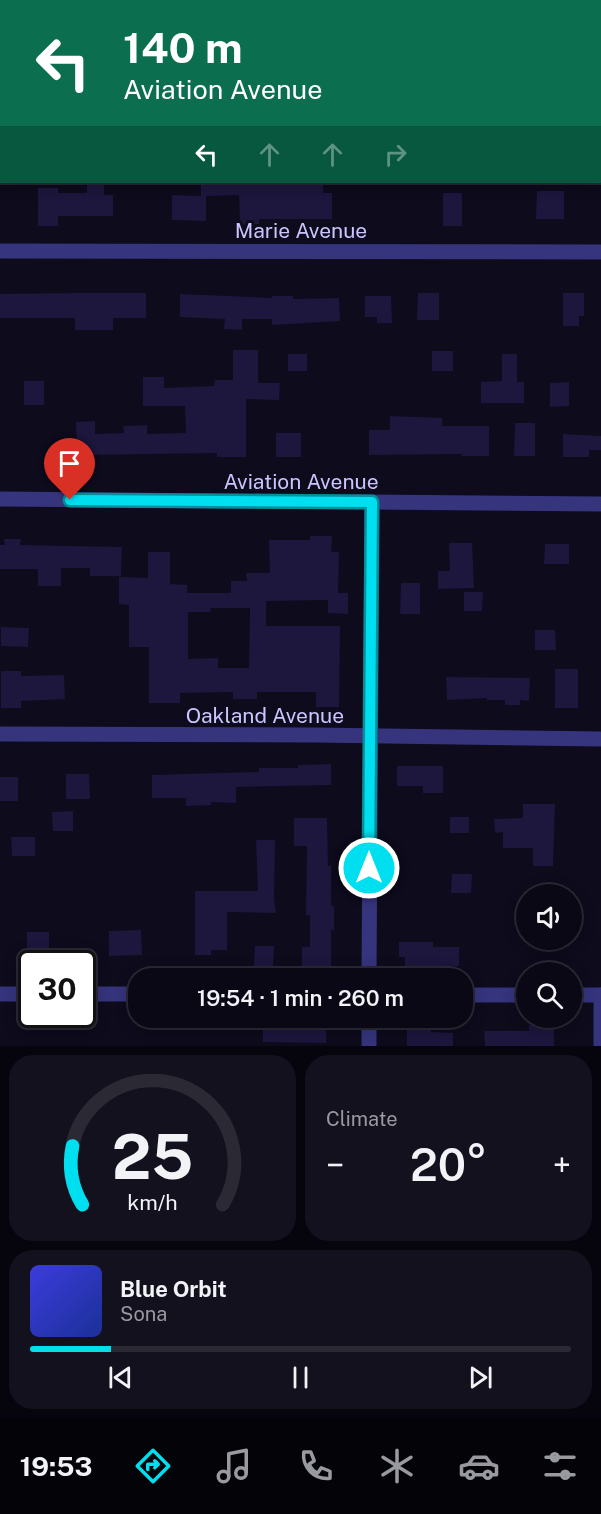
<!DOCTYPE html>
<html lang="en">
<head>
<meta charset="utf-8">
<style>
	:root { --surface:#0a0815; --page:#13111e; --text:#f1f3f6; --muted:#999aa0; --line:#2a2934; --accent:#00dff0 }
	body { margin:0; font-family:"Public Sans",sans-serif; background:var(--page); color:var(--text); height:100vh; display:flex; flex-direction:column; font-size:22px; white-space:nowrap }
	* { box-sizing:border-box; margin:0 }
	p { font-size:20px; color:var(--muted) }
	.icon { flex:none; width:33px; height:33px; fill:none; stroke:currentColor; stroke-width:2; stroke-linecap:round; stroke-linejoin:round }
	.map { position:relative; height:1046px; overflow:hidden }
	.details { display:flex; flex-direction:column; gap:9px; padding:9px; background:#06040c; flex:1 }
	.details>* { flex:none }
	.top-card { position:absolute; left:0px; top:0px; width:602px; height:183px; box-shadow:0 3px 15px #0003,0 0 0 2px var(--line); background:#0b6e4f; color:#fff; overflow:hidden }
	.buttons { position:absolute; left:516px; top:884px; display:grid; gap:12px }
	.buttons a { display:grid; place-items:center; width:66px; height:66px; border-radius:50%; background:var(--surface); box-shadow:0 3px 15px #0003,0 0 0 2px var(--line); font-size:30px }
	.speed { position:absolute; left:18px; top:950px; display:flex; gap:12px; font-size:30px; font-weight:700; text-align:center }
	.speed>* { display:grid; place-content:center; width:78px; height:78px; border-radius:50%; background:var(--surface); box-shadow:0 3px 15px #0003,0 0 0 2px var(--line); line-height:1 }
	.speed .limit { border:3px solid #111; border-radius:9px; background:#fff; color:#111 }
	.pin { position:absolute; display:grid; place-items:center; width:51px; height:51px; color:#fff; margin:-62px -26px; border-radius:50% 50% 50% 0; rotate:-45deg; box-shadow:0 0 6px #0007 }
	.pin .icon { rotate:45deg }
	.me { position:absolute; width:66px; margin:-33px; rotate:0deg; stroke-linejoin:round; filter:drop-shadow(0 0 4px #0008) }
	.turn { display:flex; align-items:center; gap:21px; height:126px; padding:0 24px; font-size:27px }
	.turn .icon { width:78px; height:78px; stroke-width:2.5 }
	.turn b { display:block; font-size:42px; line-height:51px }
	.lanes { display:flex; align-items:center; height:57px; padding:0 24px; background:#0003; justify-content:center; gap:30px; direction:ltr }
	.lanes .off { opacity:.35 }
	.big { font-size:45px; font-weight:600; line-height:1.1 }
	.details .card { flex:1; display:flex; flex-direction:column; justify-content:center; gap:9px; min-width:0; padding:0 21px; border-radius:24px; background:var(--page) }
	.details .dial { align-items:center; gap:0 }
	.dial svg { height:156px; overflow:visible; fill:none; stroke:var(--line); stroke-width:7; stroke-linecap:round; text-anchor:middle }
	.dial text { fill:var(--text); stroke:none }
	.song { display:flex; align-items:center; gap:18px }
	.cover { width:72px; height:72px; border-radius:9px; background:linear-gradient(135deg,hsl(240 70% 55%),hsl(230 70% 35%)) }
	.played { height:6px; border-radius:3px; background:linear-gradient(90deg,var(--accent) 15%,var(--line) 15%) }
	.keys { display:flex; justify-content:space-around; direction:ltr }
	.heat { display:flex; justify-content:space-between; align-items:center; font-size:33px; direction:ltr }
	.details .tiles { flex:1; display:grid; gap:9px; grid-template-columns:1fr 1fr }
	.card:last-child { grid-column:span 2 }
	.trip { position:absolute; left:128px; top:968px; width:345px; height:60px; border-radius:24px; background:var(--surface); box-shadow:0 3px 15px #0003,0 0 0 2px var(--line); font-weight:600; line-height:60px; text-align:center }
	.menu { display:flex; height:96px; justify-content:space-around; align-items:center; background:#040308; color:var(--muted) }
	.menu .icon { width:42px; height:42px }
	.menu .active { color:var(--accent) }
	.menu b { font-size:27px; color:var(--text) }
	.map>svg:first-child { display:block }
	.building { fill:#1d163d; fill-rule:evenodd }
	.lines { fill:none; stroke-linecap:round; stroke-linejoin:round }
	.minor { stroke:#35347c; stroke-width:15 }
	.route-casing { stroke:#00919c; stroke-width:15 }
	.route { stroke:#00dff0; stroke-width:10 }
	.labels { text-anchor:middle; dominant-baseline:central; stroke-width:6; stroke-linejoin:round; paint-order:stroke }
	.street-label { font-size:21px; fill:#cac5ff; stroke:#0d0b1c }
</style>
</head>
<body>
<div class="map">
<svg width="601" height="1046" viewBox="0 0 601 1046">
	<rect width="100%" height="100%" fill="#0d0b1c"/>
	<g class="building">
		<polygon points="201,182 310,183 310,182 323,182 323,193 332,193 332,219 259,219 259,224 240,225 239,195 206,196 206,221 172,220 172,195 201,196"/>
		<polygon points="87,184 104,184 104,195 113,195 113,216 58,216 58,226 38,226 38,188 58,188 58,193 87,193"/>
		<polygon points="537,191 564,191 564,219 536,219"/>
		<rect x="443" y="193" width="19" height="33"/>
		<polygon points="75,293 146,293 146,318 113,318 113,330 75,330 75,318 0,318 0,294"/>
		<polygon points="418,293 439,293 439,320 417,320"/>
		<polygon points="563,293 584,293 584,316 579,316 579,326 563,326"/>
		<polygon points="180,294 272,298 272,296 293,296 293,299 339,298 340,321 272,325 272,319 242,319 242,330 224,329 225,319 180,317"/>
		<polygon points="365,296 391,296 392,323 377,323 377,317 365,317"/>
		<polygon points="233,350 258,350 258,383 280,383 279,400 246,399 246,457 217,457 217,453 85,455 85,445 77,446 76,422 95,421 95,434 124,433 123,426 147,425 147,434 186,433 185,406 143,406 143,377 164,377 164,388 214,386 215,380 233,380"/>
		<rect x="432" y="351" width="21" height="20"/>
		<rect x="288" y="354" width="19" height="17"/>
		<polygon points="502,354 517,354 517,382 524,382 524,403 481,403 481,382 502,381"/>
		<rect x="24" y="381" width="20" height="24"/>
		<polygon points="569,382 569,406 550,407 550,383"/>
		<polygon points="390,416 442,418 442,426 489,426 489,456 462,456 462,454 369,455 369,430 390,430"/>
		<polygon points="515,423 535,423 535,456 514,456"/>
		<rect x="276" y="433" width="25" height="24"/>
		<polygon points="563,434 601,436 601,450 589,450 589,457 563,457"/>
		<path d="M310,536H332L331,552H339L338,593H348V614L328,613V600L266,601V626H340L339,707H316V692H257V699H233V692L180,693V703H149V647H129V605L119,604V577L148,578V552H170V584L187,585V593H231V581H247L246,573H270L269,540H310ZM211,608H250L249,668H218V658L188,659V612H210Z"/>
		<polygon points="4,539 21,539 20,545 122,547 121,576 90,576 90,568 61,568 61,586 38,586 38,569 0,569 0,545 5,545"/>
		<polygon points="449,543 472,543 474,588 438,589 438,571 450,571"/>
		<polygon points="545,544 569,544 569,564 544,564"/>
		<polygon points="401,583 420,583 420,614 400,614"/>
		<polygon points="464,592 483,592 482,611 464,611"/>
		<polygon points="1,627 29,628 28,647 1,646"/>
		<polygon points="535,630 555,630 556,650 535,650"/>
		<rect x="555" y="669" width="23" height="39"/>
		<polygon points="1,671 21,671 21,676 64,675 65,699 21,701 21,708 1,708"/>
		<polygon points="446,677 530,678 529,701 520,700 520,705 505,705 505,700 487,700 487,698 447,700"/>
		<polygon points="331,764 331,785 236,787 236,803 211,802 211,805 186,806 186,798 152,798 152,775 259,772 259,768 298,768 298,765"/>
		<polygon points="397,766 443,766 443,793 423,793 423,786 397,786"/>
		<polygon points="66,774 89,774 90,799 66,799"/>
		<rect x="0" y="777" width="18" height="24"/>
		<polygon points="523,804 555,804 553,866 533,866 533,848 503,848 503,832 495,833 494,819 523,818"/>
		<polygon points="73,811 73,831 53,831 52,812"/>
		<rect x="450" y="817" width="19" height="16"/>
		<polygon points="294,818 327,818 328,866 331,866 331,906 334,906 334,930 331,930 331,966 302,967 302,947 310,947 310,915 306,915 307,846 294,846"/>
		<polygon points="11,837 35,837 35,856 12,856"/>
		<polygon points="256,840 275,840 274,899 276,913 227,912 227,950 211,950 211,955 195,955 195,891 258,891"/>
		<polygon points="452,874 472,874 471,893 451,893"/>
		<polygon points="141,930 142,955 109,956 109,931"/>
		<rect x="27" y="932" width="22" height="30"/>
		<polygon points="399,942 433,942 433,947 459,947 459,966 405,968 405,957 399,957"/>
		<polygon points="255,946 274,946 273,966 254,966"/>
		<polygon points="301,1022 326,1022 326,1043 263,1042 263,1026 301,1025"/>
		<polygon points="529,1025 554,1025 554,1046 485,1046 484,1031 529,1031"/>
		<polygon points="407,1026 431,1026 431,1032 453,1033 453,1046 407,1046"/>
	</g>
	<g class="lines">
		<g class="minor">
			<polyline points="0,1 439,2"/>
			<polyline points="600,2 601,2"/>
			<polyline points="0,251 601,252"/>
			<polyline points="0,499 601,504"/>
			<polyline points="0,734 315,735 601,739"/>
			<polyline points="369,978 372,502"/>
			<polyline points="0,994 32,994"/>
			<polyline points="82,994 138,994"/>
			<polyline points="462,995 526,995"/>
			<polyline points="572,995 601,995"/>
			<polyline points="369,1046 369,1017"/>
			<polyline points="601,1046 601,995"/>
		</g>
	</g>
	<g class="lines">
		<defs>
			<polyline id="route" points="70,500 372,502 369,868"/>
		</defs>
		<use href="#route" class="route-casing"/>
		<use href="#route" class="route"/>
	</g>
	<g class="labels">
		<g class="street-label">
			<text x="301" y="230">Marie Avenue</text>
			<text x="301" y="481">Aviation Avenue</text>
			<text x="265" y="715">Oakland Avenue</text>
		</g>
	</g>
</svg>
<div class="buttons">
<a><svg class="icon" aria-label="sound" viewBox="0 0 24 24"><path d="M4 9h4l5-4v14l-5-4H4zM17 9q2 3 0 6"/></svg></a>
<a><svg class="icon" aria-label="search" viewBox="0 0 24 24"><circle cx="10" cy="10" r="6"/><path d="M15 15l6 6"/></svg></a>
</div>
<div class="speed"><div class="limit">30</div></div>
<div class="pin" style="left:70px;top:500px;background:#d93025"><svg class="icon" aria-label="arrive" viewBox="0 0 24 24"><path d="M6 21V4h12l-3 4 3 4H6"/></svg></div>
<svg class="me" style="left:369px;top:868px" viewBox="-20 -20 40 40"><circle r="17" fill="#00dff0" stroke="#fff" stroke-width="3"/><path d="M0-11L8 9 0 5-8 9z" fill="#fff"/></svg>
<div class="trip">19:54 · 1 min · 260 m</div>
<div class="top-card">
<div class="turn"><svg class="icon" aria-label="left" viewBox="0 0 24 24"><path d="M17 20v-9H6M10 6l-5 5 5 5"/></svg><div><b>140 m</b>Aviation Avenue</div></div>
<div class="lanes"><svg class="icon" aria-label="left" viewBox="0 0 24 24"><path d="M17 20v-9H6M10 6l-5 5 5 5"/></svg><svg class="icon off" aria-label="ahead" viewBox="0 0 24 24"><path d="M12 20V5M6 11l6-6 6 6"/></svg><svg class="icon off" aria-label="ahead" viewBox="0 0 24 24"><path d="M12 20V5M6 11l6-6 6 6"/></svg><svg class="icon off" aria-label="right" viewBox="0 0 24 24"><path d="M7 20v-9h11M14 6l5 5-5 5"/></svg></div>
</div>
</div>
<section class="details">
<div class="tiles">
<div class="card dial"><svg viewBox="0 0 100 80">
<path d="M14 69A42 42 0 1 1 86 69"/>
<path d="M14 69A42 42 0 0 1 9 39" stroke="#00dff0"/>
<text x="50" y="56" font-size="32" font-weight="700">25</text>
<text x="50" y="72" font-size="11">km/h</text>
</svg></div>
<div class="card"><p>Climate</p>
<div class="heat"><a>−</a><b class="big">20°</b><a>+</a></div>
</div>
<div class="card">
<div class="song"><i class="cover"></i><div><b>Blue Orbit</b><p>Sona</p></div></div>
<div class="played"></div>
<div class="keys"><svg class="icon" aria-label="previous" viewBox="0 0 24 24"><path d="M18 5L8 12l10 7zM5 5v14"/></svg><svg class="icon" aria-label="pause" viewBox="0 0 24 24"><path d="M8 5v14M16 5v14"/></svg><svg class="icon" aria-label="next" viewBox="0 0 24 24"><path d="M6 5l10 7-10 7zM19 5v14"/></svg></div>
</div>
</div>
</section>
<nav class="menu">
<b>19:53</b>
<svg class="icon active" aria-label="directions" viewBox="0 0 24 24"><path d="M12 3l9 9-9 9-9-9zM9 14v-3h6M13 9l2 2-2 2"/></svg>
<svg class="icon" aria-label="music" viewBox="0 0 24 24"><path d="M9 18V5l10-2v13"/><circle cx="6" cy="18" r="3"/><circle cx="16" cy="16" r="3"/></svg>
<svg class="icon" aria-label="phone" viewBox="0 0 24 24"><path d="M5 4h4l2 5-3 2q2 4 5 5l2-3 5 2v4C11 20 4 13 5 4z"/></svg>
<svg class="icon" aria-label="climate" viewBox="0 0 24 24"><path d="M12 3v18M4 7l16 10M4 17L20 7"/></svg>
<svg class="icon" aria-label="car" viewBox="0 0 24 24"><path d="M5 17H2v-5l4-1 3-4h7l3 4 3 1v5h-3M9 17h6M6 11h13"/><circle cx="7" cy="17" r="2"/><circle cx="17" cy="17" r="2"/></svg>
<svg class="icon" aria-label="filters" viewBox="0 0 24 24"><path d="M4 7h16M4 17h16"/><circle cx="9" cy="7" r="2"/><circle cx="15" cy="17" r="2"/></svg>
</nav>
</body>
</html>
